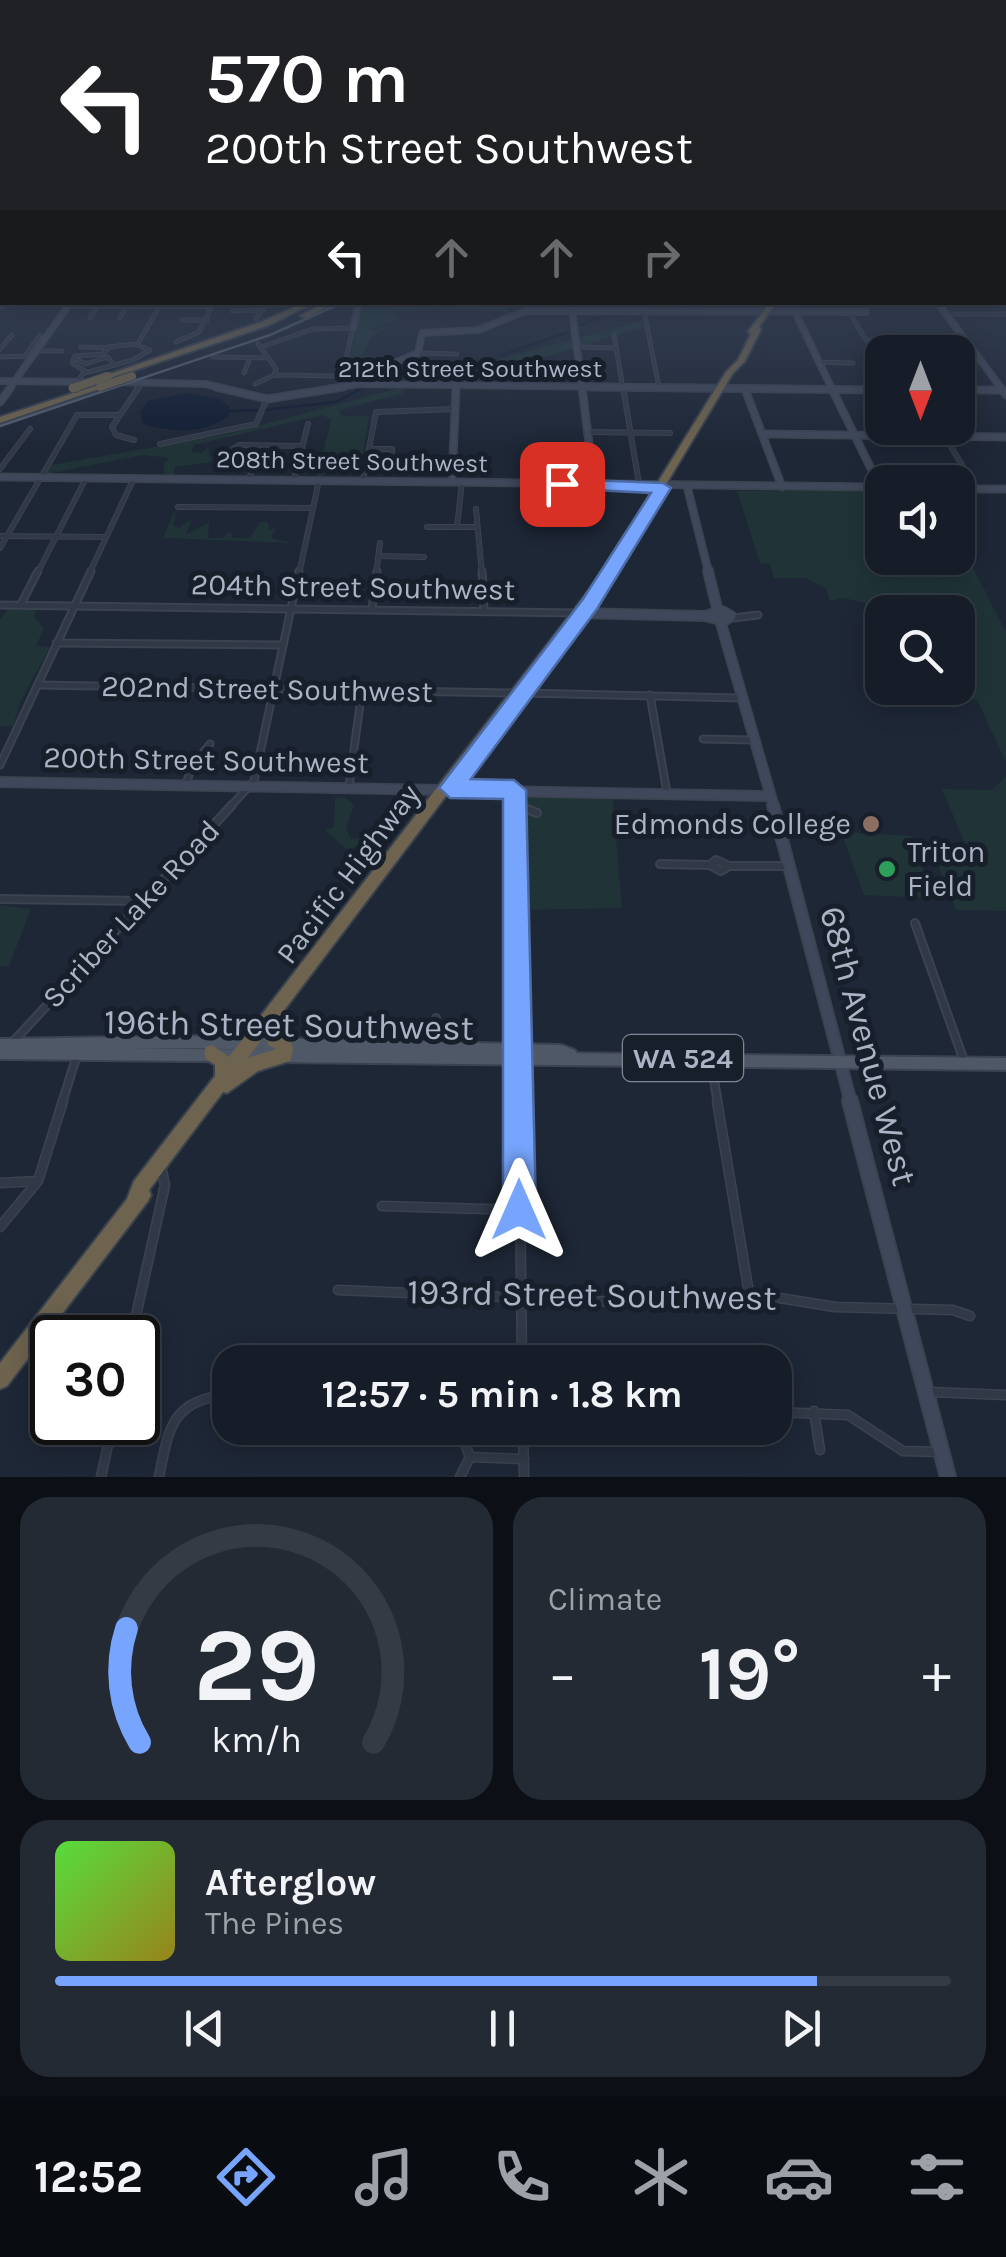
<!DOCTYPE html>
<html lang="en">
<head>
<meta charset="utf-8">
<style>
	:root { --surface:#161d28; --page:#232a34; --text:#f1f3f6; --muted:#9ea2a8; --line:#353b45; --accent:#77a5fd }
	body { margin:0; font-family:Karla,sans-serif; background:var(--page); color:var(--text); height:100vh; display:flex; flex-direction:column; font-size:38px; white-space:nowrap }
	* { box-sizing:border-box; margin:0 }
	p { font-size:32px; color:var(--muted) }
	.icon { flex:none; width:55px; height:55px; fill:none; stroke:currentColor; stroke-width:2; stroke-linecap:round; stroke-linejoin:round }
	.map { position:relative; height:1477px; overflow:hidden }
	.panel { display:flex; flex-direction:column; gap:20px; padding:20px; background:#0c1016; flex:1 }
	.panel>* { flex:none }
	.top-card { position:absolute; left:0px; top:0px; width:1008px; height:305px; box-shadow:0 5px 25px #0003,0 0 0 2px var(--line); background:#202124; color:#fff; overflow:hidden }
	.needle { width:65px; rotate:180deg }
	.tools { position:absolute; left:865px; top:335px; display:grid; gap:20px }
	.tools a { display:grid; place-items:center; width:110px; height:110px; border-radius:20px; background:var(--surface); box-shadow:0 5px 25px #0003,0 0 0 2px var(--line); font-size:50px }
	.speed { position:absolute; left:30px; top:1315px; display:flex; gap:20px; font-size:50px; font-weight:700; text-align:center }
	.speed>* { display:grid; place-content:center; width:130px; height:130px; border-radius:50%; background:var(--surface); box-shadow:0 5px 25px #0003,0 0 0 2px var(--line); line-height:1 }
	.speed .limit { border:5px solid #111; border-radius:15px; background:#fff; color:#111 }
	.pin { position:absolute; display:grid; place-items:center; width:85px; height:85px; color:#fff; margin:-42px; border-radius:20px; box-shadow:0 5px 15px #0006 }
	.me { position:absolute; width:110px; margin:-55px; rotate:0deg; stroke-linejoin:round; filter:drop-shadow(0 0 8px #0008) }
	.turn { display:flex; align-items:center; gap:35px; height:210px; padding:0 40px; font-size:45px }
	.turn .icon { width:130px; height:130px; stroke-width:2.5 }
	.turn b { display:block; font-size:70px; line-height:85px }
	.lanes { display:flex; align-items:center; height:95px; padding:0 40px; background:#0003; justify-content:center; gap:50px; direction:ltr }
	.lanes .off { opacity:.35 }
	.big { font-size:75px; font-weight:700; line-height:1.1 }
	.panel .card { flex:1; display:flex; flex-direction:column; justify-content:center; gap:15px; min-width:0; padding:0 35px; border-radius:30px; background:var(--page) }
	.panel .dial { align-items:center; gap:0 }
	.dial svg { height:260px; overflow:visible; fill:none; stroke:var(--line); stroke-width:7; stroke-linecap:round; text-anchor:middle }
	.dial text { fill:var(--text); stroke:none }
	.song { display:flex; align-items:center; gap:30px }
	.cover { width:120px; height:120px; border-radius:15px; background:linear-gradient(135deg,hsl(110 70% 55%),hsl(50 70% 35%)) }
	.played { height:10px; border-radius:5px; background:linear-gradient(90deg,var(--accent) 85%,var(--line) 85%) }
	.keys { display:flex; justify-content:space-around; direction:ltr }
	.heat { display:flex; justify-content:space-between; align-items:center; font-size:55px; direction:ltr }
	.panel .tiles { flex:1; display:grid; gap:20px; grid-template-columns:1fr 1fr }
	.card:last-child { grid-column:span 2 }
	.trip { position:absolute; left:212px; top:1345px; width:580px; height:100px; border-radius:30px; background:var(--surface); box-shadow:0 5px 25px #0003,0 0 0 2px var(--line); font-weight:700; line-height:100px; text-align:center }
	.dock { display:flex; height:160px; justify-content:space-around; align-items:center; background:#090c10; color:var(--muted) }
	.dock .icon { width:70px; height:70px }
	.dock .active { color:var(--accent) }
	.dock b { font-size:45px; color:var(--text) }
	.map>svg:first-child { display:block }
	.green { fill:#203437 }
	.water { fill:#121e34 }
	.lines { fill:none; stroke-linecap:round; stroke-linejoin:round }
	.stream { stroke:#121e34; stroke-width:2.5 }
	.street-far4-casing { stroke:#3b4250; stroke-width:5 }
	.street-far3-casing { stroke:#3b4250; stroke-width:6 }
	.street-far2-casing { stroke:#3b4250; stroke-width:9 }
	.street-far1-casing { stroke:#3b4250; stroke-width:10 }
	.street-casing { stroke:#3b4250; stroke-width:11 }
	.secondary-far4-casing { stroke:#3b4250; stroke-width:8 }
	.secondary-far3-casing { stroke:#3b4250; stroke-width:9 }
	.secondary-far2-casing { stroke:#3b4250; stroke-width:12 }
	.secondary-far1-casing { stroke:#3b4250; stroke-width:14 }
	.secondary-casing { stroke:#3b4250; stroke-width:18 }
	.primary-casing { stroke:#3b4250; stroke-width:16 }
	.highway-casing { stroke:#39414e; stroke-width:4 }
	.street-far4 { stroke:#313947; stroke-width:2.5 }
	.street-far3 { stroke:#313947; stroke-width:4 }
	.street-far2 { stroke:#313947; stroke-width:5 }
	.street-far1 { stroke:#313947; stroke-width:6 }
	.street { stroke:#313947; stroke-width:8 }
	.secondary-far4 { stroke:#3f485a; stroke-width:5 }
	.secondary-far3 { stroke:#3f485a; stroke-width:6 }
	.secondary-far2 { stroke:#3f485a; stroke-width:9 }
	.secondary-far1 { stroke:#3f485a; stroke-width:10 }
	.secondary { stroke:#3f485a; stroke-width:14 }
	.primary { stroke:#4f5867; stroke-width:12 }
	.highway { fill:#6d634e; fill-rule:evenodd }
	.tram { stroke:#535d6e; stroke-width:2.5 }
	.highway-bridge-far1-casing { stroke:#39414e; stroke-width:10; stroke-linecap:butt }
	.highway-bridge-casing { stroke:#39414e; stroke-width:11; stroke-linecap:butt }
	.highway-bridge-far1 { stroke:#6d634e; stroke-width:8 }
	.highway-bridge { stroke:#6d634e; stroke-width:9 }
	.route { fill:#77a5fd; stroke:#4d6ba4; stroke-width:2.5 }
	.education-dot { fill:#8d6e63; stroke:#171f2b; stroke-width:4 }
	.leisure-dot { fill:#2e9e5b; stroke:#171f2b; stroke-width:4 }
	.labels { text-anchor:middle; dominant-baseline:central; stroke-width:10; stroke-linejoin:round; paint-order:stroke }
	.far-street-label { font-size:25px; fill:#abb4c4; stroke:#171f2b }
	.shield { fill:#171f2b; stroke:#7f8796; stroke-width:2.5 }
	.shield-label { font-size:28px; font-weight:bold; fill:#abb4c4 }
	.street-label { font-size:30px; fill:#abb4c4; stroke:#171f2b }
	.poi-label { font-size:30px; fill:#abb4c4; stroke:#171f2b; text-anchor:end }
	.near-street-label { font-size:35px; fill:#abb4c4; stroke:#171f2b }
</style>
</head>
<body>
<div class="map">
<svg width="1006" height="1477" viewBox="0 0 1006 1477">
	<rect width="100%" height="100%" fill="#1e2736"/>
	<g class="green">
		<path d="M506,303L510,315L502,318L501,311C465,310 435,310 395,311L397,319L368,329L375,331L392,325L372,336L362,355L394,360L389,363L388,382H358L345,375L364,372L361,360L350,357L361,308H455Z"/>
		<path d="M642,321L644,327C578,345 481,383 416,383L469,373L466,368Z"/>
		<polygon points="406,386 401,394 339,410 342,416 369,416 363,456 328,456 323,476 317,476 331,420 323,415 194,445 191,452 202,453 208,447 212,462 175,467 173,476 164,476 164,463 170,458 143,455 46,474 52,465 228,434"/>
		<polygon points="737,491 882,491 882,558 958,558 958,538 1006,632 1006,762 977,700 934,695 932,688 958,688 958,612 908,612 843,598 830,601 826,589 806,578 774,578 770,564 760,563"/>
		<polygon points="176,508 173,526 179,528 192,519 186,535 209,522 208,538 224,538 226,533 233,534 231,538 250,538 260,522 267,521 270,530 275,528 271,538 293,543 163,538"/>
		<polygon points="9,608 37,608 34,617 44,628 36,646 50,647 21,700 13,726 0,726 0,619"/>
		<polygon points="1006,776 1006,911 956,910 931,847 966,846 942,789 992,790"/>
		<polygon points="516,791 612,793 622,908 520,910"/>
		<polygon points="344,797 354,805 346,828 351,839 363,838 362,846 346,849 325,830 334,827 335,798"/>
		<polygon points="845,832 913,836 932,898 864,895 842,835"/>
		<polygon points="0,905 31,909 9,966 0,966"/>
	</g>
	<path class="water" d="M186,393L220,399L230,407L229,416C201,435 173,432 143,424L140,412L148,401Z"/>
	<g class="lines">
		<g class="stream">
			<polyline points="679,308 702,302"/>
			<polyline points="621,309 639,309"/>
			<polyline points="581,325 610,313"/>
			<polyline points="502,355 566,333"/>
			<polyline points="397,357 410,353"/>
			<polyline points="366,381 394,358"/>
			<polyline points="265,410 336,402 364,387"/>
			<polyline points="228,411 260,410"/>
		</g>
		<defs>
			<g id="street-far4">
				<polyline points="68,306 212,307"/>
				<polyline points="232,311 263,310"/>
				<polyline points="644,311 659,388"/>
				<polyline points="849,312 866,340 965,341"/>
				<polyline points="945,314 1006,314"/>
				<polyline points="90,318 97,307"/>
				<polyline points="120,318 126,307"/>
				<polyline points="256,319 267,302"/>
				<polyline points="183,320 207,320"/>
				<polyline points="614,335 623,389"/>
				<polyline points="139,342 159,307"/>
				<polyline points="176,342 199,332 214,302"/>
				<polyline points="258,344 276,369 274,375"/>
				<polyline points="261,347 313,329 353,328 342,376 353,384"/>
				<polyline points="575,347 615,348"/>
				<polyline points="0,349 12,335"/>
				<polyline points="37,351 62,351"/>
				<polyline points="418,353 457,354"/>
				<polyline points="0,357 25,356 40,335"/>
				<polyline points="213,357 269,358"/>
				<polyline points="74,358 86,364 107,357 113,363"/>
				<polyline points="818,362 853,363"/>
				<polyline points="85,373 133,360 150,350 134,344 108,347"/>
				<polyline points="244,373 250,358"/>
				<polyline points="77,381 85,371 72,363 75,356 103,354 109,348 81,347"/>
				<polyline points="255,384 274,375 342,376"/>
				<polyline points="136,389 143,382"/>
			</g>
			<g id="street-far3">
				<polyline points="623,387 639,484"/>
				<polyline points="940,428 976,489"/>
				<polyline points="586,432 670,433"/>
				<polyline points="134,440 116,435 112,427 139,387"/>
				<polyline points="160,444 256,424 267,399"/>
				<polyline points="369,449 392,449 392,457"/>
				<polyline points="225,454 239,445 302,446"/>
				<polyline points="0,469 30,429"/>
				<polyline points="249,479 256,458"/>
				<polyline points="294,480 308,424"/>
				<polyline points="363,480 376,412 455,409"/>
				<polyline points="178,507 312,508"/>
				<polyline points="476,509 482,574"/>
				<polyline points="427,527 475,527"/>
				<polyline points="457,527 462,482"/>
				<polyline points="0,536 106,537"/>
				<polyline points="0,548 77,415 118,415"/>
				<polyline points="379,556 424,557"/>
				<polyline points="37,574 86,478"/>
				<polyline points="89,574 134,478"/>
				<polyline points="299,574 319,480"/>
				<polyline points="376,574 380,543"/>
			</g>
			<g id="street-far2">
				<polyline points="482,571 484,611"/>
				<polyline points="21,604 38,571"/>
				<polyline points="0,605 577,613"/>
				<polyline points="372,608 377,571"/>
				<polyline points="732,618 758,615"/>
				<polyline points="56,643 283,645"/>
				<polyline points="38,685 515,693"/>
				<polyline points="524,693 740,698"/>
				<polyline points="650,695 667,793"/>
				<polyline points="703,739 753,740"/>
				<polyline points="0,765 91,571"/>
				<polyline points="186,784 192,766 210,744"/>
				<polyline points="349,786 362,690"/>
				<polyline points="515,791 515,807"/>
				<polyline points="515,804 523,807"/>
				<polyline points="230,807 254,781 299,571"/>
			</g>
			<g id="street-far1">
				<polyline points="515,805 519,1050"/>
				<polyline points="517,805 537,813"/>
				<polyline points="660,864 710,865 716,860 729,866"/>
				<polyline points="710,865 721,871 729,866 788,866"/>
				<polyline points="0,899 142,901"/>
				<polyline points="915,923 964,1061"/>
				<polyline points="13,1042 232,805"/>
				<polyline points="435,1045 436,1018"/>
				<polyline points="519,1061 519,1103"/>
				<polyline points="711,1064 718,1103"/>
				<polyline points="62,1103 77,1055"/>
			</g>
			<g id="street">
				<polyline points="519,1101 522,1362"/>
				<polyline points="717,1101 749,1293"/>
				<polyline points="0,1183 37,1181"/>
				<polyline points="382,1206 519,1210"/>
				<polyline points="0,1227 38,1181 63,1101"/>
				<polyline points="338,1290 642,1303 749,1293 835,1307 953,1310 970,1316"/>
				<polyline points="131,1338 165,1185 162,1171"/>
				<polyline points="930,1392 1006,1395"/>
				<polyline points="814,1411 820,1450"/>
				<polyline points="775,1412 848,1415 903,1451 941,1452"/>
				<polyline points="459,1428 470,1457"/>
				<polyline points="523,1428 524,1477"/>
				<polyline points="470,1457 524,1459"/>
				<polyline points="101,1477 113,1422"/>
				<path d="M159,1477C169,1425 172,1401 230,1394"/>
				<polyline points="460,1477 470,1457"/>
			</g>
			<g id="secondary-far4">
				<polyline points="571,302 582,389"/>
				<polyline points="937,302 1002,389"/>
				<polyline points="0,305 7,302"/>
				<polyline points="795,312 832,389"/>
				<polyline points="353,328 359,302"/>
				<polyline points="0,381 88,382"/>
				<polyline points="119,382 205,384 226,389"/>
				<polyline points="391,384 396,362 418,353 422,333 478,330 526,311 866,312"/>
				<polyline points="9,389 71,302"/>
				<polyline points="327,389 359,384 808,389"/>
				<polyline points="456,389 456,385"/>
			</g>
			<g id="secondary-far3">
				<polyline points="216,387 267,399 343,387"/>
				<polyline points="582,387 594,484"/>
				<polyline points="590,387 882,390"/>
				<polyline points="831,387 880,487"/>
				<polyline points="1000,387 1006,395"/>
				<polyline points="745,389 782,487"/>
				<polyline points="958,390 1003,390"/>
				<polyline points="0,402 11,387"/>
				<polyline points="764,434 1006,437"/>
				<polyline points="0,477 882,487"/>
				<polyline points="452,482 456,387"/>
				<polyline points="687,486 709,574"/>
				<polyline points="958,489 1006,489"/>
			</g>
			<g id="secondary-far2">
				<polyline points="708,571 718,612"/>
				<polygon points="722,611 731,616 724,621 705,616"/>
				<polyline points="577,613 705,616"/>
				<polyline points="720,620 774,807"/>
				<polyline points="0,782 770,796"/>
			</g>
			<polyline id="secondary-far1" points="773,805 851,1103"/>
			<polyline id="secondary" points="850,1101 948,1477"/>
			<g id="primary">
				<polyline points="0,1045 186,1042 560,1051 571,1055"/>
				<polyline points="0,1053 1006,1064"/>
			</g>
			<g id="highway">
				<polygon points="306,302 316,302 267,326 111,378 104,376 261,322"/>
				<polygon points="325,302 335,302 307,318 300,316"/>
				<path d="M770,302H777L759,327L761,329L745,361L733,373L606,584L279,1017L282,1023V1035C294,1042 295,1048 290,1061L258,1071L227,1093L223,1092L149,1190L151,1195L148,1201L7,1386L0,1389V1363L127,1199L134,1181L215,1076V1065L206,1059L204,1053L206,1047L212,1045L229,1057L598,579L726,372L738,360L751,334L748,332ZM266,1034L268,1045L276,1049L248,1058Z"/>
				<polygon points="95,386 102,388 0,423 0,417"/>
			</g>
		</defs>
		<use href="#street-far4" class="street-far4-casing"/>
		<use href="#street-far3" class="street-far3-casing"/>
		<use href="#street-far2" class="street-far2-casing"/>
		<use href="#street-far1" class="street-far1-casing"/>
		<use href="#street" class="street-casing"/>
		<use href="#secondary-far4" class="secondary-far4-casing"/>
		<use href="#secondary-far3" class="secondary-far3-casing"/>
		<use href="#secondary-far2" class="secondary-far2-casing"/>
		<use href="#secondary-far1" class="secondary-far1-casing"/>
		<use href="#secondary" class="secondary-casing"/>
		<use href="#primary" class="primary-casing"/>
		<use href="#highway" class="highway-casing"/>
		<use href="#street-far4" class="street-far4"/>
		<use href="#street-far3" class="street-far3"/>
		<use href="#street-far2" class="street-far2"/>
		<use href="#street-far1" class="street-far1"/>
		<use href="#street" class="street"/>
		<use href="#secondary-far4" class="secondary-far4"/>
		<use href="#secondary-far3" class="secondary-far3"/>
		<use href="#secondary-far2" class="secondary-far2"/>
		<use href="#secondary-far1" class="secondary-far1"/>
		<use href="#secondary" class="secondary"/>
		<use href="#primary" class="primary"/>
		<use href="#highway" class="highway"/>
		<polyline class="tram" points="0,426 270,335 344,302"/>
		<defs>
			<g id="highway-bridge-far1">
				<polyline points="100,387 132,376"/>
				<polyline points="73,388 108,376"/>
			</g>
			<polyline id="highway-bridge" points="73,388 77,387"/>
		</defs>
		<use href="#highway-bridge-far1" class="highway-bridge-far1-casing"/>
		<use href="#highway-bridge" class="highway-bridge-casing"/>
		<use href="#highway-bridge-far1" class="highway-bridge-far1"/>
		<use href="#highway-bridge" class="highway-bridge"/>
	</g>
	<linearGradient id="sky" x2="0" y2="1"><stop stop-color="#10151e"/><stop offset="0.54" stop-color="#3b475d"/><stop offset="1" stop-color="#3b475d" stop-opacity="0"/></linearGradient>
	<rect width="1006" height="449" fill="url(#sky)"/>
	<polygon class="route" points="562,479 663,483 671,488 597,609 471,779 514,780 526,790 536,1210 531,1222 519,1227 508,1222 503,1210 503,799 450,798 439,788 583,599 651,493 556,488 554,484"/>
	<circle class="education-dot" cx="871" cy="824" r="10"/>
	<circle class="leisure-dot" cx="887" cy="869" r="10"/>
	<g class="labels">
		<g class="far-street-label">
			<text x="470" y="368">212th Street Southwest</text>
			<text transform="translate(352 461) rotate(1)">208th Street Southwest</text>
		</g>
		<rect class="shield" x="623" y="1035" width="120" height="46" rx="8"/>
		<g class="shield-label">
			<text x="683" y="1058">WA 524</text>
		</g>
		<g class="street-label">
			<text transform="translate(353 587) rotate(1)">204th Street Southwest</text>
			<text transform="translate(267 689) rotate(1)">202nd Street Southwest</text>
			<text transform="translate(206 760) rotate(1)">200th Street Southwest</text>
			<text transform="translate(348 874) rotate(-53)">Pacific Highway</text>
			<text transform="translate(131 914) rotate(-47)">Scriber Lake Road</text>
		</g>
		<g class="poi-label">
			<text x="851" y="824">Edmonds College</text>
			<text x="907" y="852" text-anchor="start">Triton<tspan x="907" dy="34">Field</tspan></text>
		</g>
		<g class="near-street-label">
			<text transform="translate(289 1025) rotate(1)">196th Street Southwest</text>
			<text transform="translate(868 1046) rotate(75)">68th Avenue West</text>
			<text transform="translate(592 1295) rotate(1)">193rd Street Southwest</text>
		</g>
	</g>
</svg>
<div class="tools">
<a><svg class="needle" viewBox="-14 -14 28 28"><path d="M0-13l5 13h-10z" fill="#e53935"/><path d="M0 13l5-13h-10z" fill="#9ea2a8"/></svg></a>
<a><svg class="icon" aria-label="sound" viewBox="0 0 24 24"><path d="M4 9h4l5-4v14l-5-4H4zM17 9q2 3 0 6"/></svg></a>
<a><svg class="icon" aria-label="search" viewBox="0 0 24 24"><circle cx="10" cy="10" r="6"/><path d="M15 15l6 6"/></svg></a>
</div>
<div class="speed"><div class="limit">30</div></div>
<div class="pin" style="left:562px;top:484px;background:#d93025"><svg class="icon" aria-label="arrive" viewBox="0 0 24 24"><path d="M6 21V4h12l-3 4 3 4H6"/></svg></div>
<svg class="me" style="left:519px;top:1210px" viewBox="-20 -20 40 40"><path d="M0-17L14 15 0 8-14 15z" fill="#77a5fd" stroke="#fff" stroke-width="4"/></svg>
<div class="trip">12:57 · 5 min · 1.8 km</div>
<div class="top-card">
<div class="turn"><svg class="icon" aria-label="left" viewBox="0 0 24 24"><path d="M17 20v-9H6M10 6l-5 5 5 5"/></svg><div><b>570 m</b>200th Street Southwest</div></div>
<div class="lanes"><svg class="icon" aria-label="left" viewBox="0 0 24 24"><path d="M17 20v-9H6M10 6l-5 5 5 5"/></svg><svg class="icon off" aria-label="ahead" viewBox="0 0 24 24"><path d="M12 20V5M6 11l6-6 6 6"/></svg><svg class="icon off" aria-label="ahead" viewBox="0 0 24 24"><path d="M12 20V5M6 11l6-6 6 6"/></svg><svg class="icon off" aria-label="right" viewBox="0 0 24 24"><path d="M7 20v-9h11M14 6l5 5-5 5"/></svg></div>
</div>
</div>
<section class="panel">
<div class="tiles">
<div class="card dial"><svg viewBox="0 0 100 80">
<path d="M14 69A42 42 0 1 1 86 69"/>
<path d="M14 69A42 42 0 0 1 10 34" stroke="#77a5fd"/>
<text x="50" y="56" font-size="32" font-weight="700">29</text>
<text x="50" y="72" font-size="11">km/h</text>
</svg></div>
<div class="card"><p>Climate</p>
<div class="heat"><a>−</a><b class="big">19°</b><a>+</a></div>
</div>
<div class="card">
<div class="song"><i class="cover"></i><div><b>Afterglow</b><p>The Pines</p></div></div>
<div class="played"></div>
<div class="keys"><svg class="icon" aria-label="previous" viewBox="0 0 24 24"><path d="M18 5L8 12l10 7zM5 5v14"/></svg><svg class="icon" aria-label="pause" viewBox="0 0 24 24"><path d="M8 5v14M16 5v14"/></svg><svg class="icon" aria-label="next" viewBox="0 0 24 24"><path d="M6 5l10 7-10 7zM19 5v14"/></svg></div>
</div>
</div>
</section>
<nav class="dock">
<b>12:52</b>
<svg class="icon active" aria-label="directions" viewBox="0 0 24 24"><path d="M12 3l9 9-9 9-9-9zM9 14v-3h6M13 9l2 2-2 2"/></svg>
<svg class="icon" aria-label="music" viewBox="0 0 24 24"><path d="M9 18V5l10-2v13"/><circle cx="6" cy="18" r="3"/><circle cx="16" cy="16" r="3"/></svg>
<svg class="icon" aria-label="phone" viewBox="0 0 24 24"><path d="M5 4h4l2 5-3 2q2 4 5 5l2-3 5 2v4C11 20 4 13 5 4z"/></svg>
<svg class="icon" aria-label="climate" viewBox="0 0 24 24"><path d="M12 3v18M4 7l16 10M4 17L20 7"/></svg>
<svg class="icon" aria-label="car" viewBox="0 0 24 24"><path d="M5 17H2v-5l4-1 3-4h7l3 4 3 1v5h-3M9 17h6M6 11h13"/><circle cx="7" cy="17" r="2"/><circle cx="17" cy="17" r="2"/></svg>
<svg class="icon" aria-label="filters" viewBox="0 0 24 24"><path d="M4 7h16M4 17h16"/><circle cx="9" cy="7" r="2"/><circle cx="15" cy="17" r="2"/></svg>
</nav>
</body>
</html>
